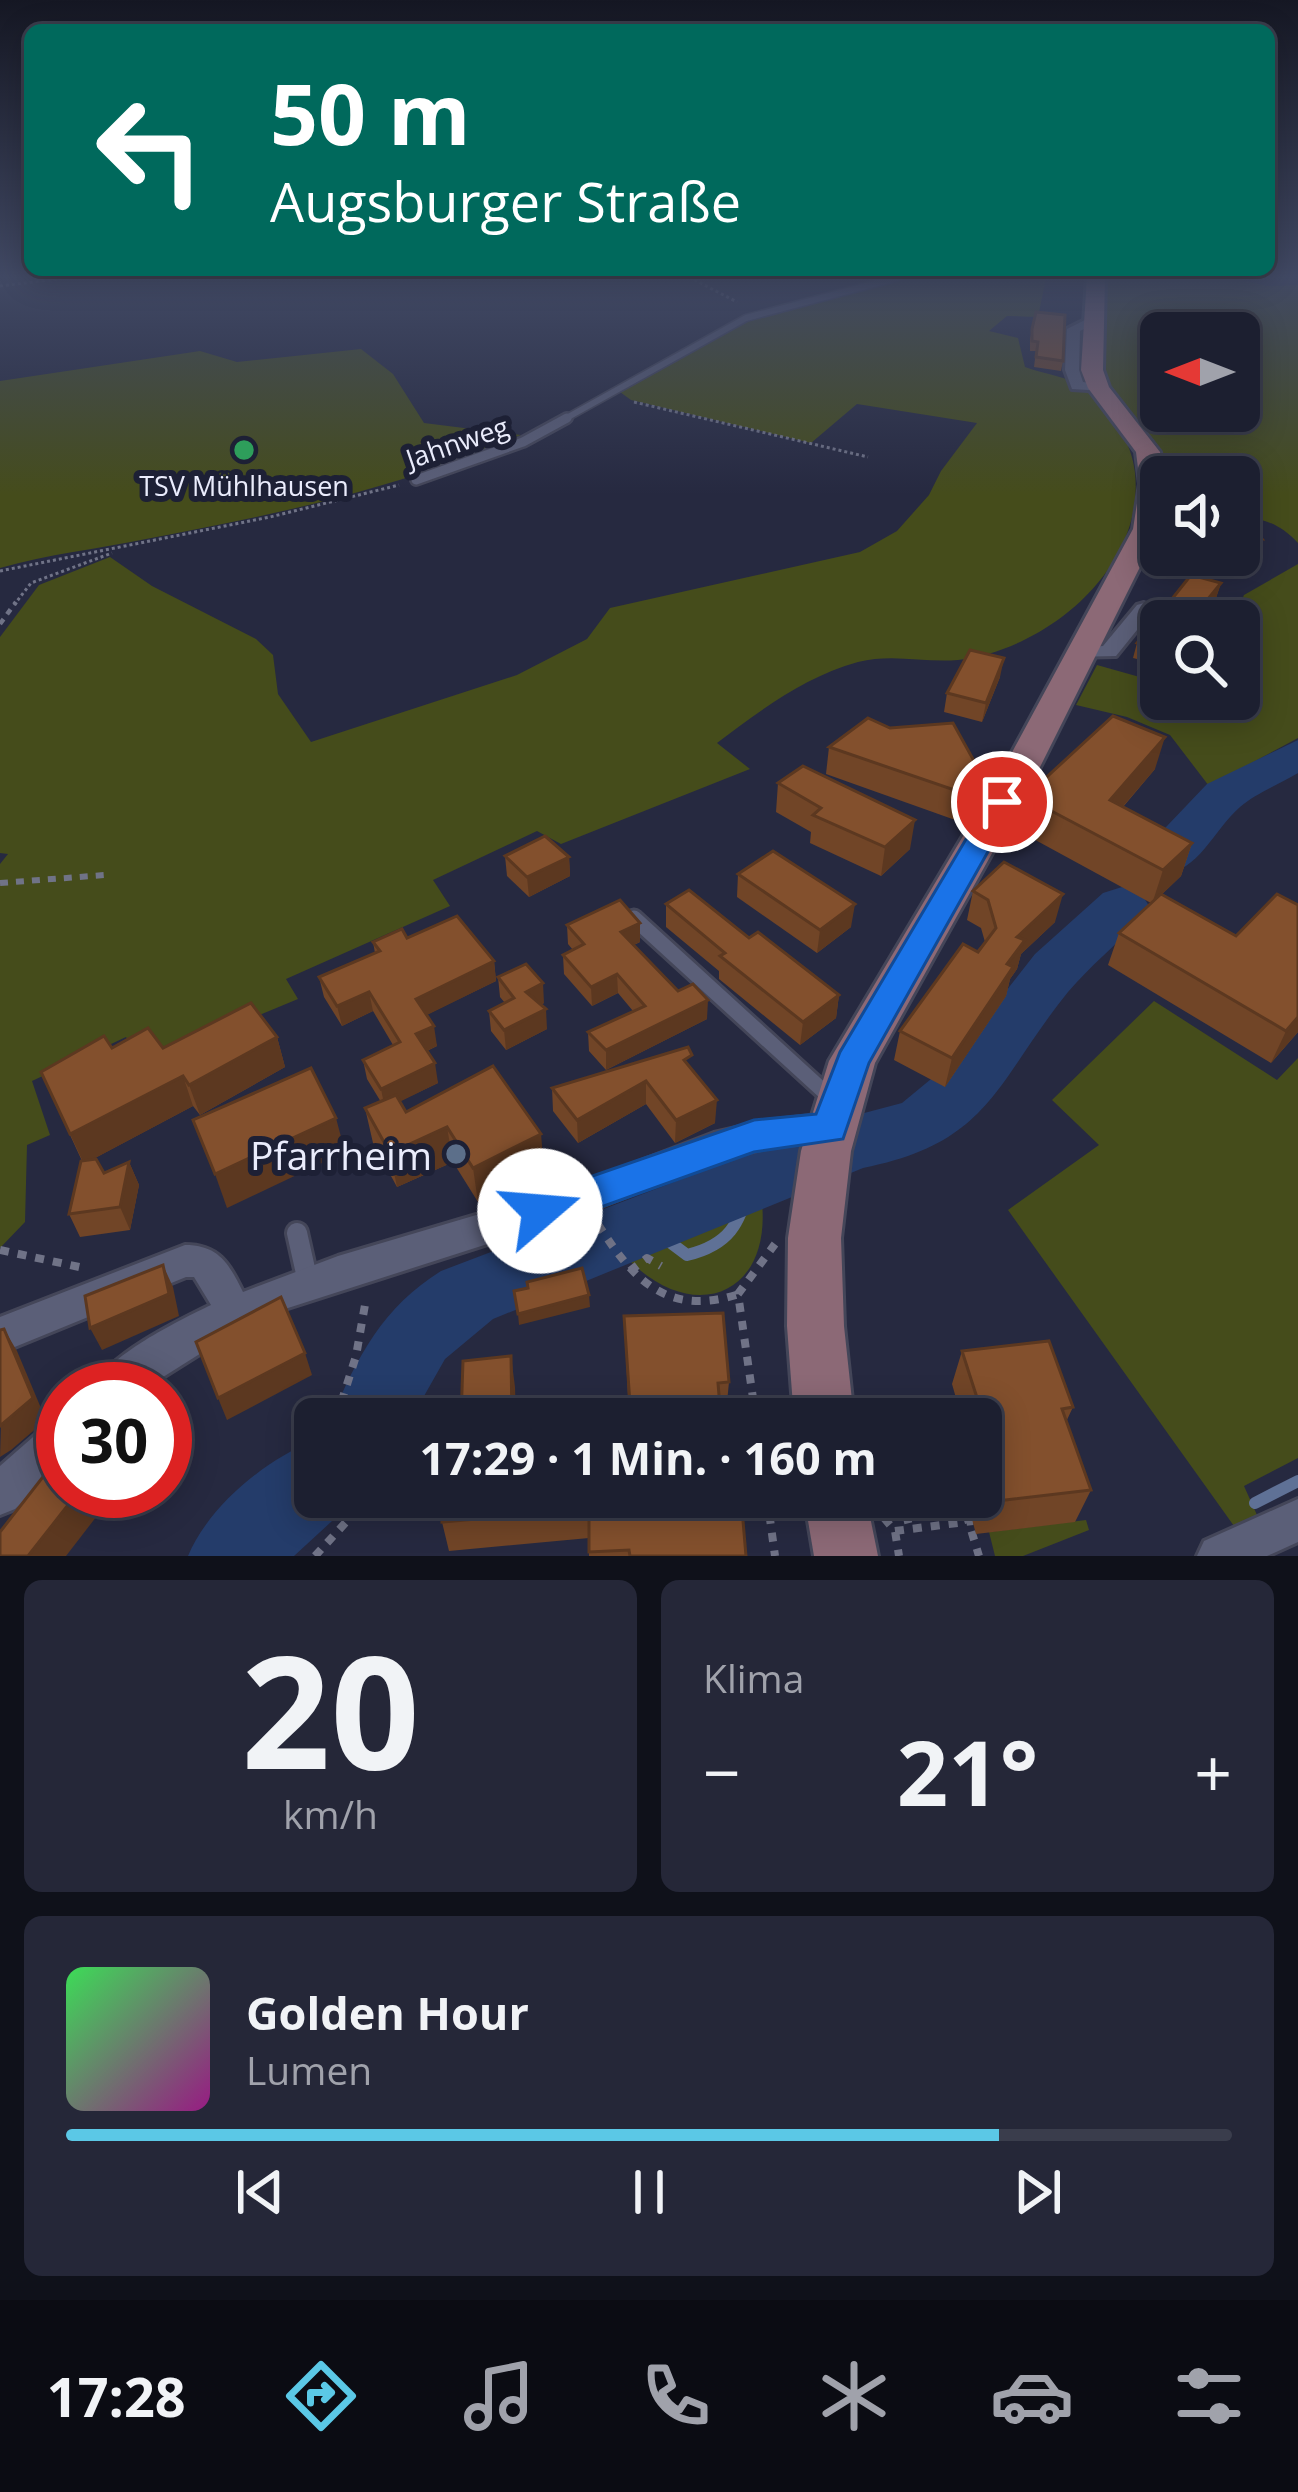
<!DOCTYPE html>
<html lang="de">
<head>
<meta charset="utf-8">
<style>
	:root { --surface:#1c1f30; --page:#252738; --text:#f1f3f6; --muted:#a0a2ab; --line:#3a3d4c; --accent:#5bc8e6 }
	body { margin:0; font-family:"Open Sans",sans-serif; background:var(--page); color:var(--text); height:100vh; display:flex; flex-direction:column; font-size:45px; white-space:nowrap }
	* { box-sizing:border-box; margin:0 }
	p { font-size:39px; color:var(--muted) }
	.icon { flex:none; width:66px; height:66px; fill:none; stroke:currentColor; stroke-width:2; stroke-linecap:round; stroke-linejoin:round }
	.map { position:relative; height:1556px; overflow:hidden }
	.side { display:flex; flex-direction:column; gap:24px; padding:24px; background:#0f111a; flex:1 }
	.side>* { flex:none }
	.top-card { position:absolute; left:24px; top:24px; width:1251px; height:252px; border-radius:18px; box-shadow:0 6px 30px #0003,0 0 0 3px var(--line); background:#00695c; color:#fff; overflow:hidden }
	.needle { width:78px; rotate:270deg }
	.fabs { position:absolute; left:1140px; top:312px; display:grid; gap:24px }
	.fabs a { display:grid; place-items:center; width:120px; height:120px; border-radius:18px; background:var(--surface); box-shadow:0 6px 30px #0003,0 0 0 3px var(--line); font-size:60px }
	.speed { position:absolute; left:36px; top:1362px; display:flex; gap:24px; font-size:60px; font-weight:700; text-align:center }
	.speed>* { display:grid; place-content:center; width:156px; height:156px; border-radius:50%; background:var(--surface); box-shadow:0 6px 30px #0003,0 0 0 3px var(--line); line-height:1 }
	.speed .limit { border:18px solid #d22; background:#fff; color:#111 }
	.pin { position:absolute; display:grid; place-items:center; width:102px; height:102px; color:#fff; margin:-51px; border:6px solid #fff; border-radius:50%; box-shadow:0 3px 12px #0007 }
	.me { position:absolute; width:132px; margin:-66px; rotate:72deg; stroke-linejoin:round; filter:drop-shadow(0 0 9px #0008) }
	.turn { display:flex; align-items:center; gap:42px; height:252px; padding:0 48px; font-size:54px }
	.turn .icon { width:156px; height:156px; stroke-width:2.5 }
	.turn b { display:block; font-size:84px; line-height:102px }
	.big { font-size:90px; font-weight:700; line-height:1.1 }
	.side .widget { flex:1; display:flex; flex-direction:column; justify-content:center; gap:18px; min-width:0; padding:0 42px; border-radius:18px; background:var(--page) }
	.side .dial { align-items:center; gap:0 }
	.dial b { font-size:156px; line-height:1 }
	.song { display:flex; align-items:center; gap:36px }
	.cover { width:144px; height:144px; border-radius:18px; background:linear-gradient(135deg,hsl(130 70% 55%),hsl(310 70% 35%)) }
	.played { height:12px; border-radius:6px; background:linear-gradient(90deg,var(--accent) 80%,var(--line) 80%) }
	.keys { display:flex; justify-content:space-around; direction:ltr }
	.heat { display:flex; justify-content:space-between; align-items:center; font-size:66px; direction:ltr }
	.side .tiles { flex:1; display:grid; gap:24px; grid-template-columns:1fr 1fr }
	.widget:last-child { grid-column:span 2 }
	.trip { position:absolute; left:294px; top:1398px; width:708px; height:120px; border-radius:18px; background:var(--surface); box-shadow:0 6px 30px #0003,0 0 0 3px var(--line); font-weight:700; line-height:120px; text-align:center }
	.dock { display:flex; height:192px; justify-content:space-around; align-items:center; background:#0b0c13; color:var(--muted) }
	.dock .icon { width:84px; height:84px }
	.dock .selected { color:var(--accent) }
	.dock b { font-size:54px; color:var(--text) }
	.map>svg:first-child { display:block }
	.green { fill:#454c1b; fill-rule:evenodd }
	.lines { fill:none; stroke-linecap:round; stroke-linejoin:round }
	.stream { stroke:#5f7196; stroke-width:12 }
	.river { fill:#243c6a; fill-rule:evenodd }
	.lane-far3-casing { stroke:#444659; stroke-width:9 }
	.lane-far2-casing { stroke:#444659; stroke-width:14 }
	.lane-far1-casing { stroke:#444659; stroke-width:21 }
	.lane-casing { stroke:#444659; stroke-width:26 }
	.street-casing { stroke:#444659; stroke-width:6 }
	.secondary-casing { stroke:#444659; stroke-width:6 }
	.path-far3 { stroke:#707387; stroke-width:3; stroke-dasharray:3 3; stroke-linecap:butt }
	.path-far2 { stroke:#707387; stroke-width:4.5; stroke-dasharray:6 6; stroke-linecap:butt }
	.path-far1 { stroke:#707387; stroke-width:6; stroke-dasharray:8 8; stroke-linecap:butt }
	.path { stroke:#707387; stroke-width:8; stroke-dasharray:9 9; stroke-linecap:butt }
	.lane-far3 { stroke:#5b5f78; stroke-width:6 }
	.lane-far2 { stroke:#5b5f78; stroke-width:9 }
	.lane-far1 { stroke:#5b5f78; stroke-width:15 }
	.lane { stroke:#5b5f78; stroke-width:20 }
	.street { fill:#5b5f78; fill-rule:evenodd }
	.secondary { fill:#8c6976; fill-rule:evenodd }
	.wall { fill:#714527 }
	.shaded-wall { fill:#5c3820 }
	.building { fill:#83502d; stroke:#5c3820; stroke-width:3 }
	.route { fill:#1a73e8; stroke:#114b97; stroke-width:3 }
	.leisure-dot { fill:#2e9e5b; stroke:#1d2035; stroke-width:4.5 }
	.service-dot { fill:#5c6f8a; stroke:#1d2035; stroke-width:4.5 }
	.labels { text-anchor:middle; dominant-baseline:central; stroke-width:12; stroke-linejoin:round; paint-order:stroke }
	.far-street-label { font-size:27px; fill:#eaecfc; stroke:#1d2035 }
	.far-poi-label { font-size:27px; fill:#eaecfc; stroke:#1d2035 }
	.near-poi-label { font-size:39px; fill:#eaecfc; stroke:#1d2035; text-anchor:end }
</style>
</head>
<body>
<div class="map">
<svg width="1298" height="1556" viewBox="0 0 1298 1556">
	<rect width="100%" height="100%" fill="#262940"/>
	<g class="green">
		<path d="M905,277H1087L1088,281L1046,278L1038,317L1007,316L989,331L1018,338L1025,367C1044,374 1069,377 1085,388C1110,407 1132,442 1135,473C1145,569 1046,650 958,660C924,663 893,653 858,662C804,677 761,710 717,743L750,769L561,844L537,831L433,880L450,906L286,979L298,999L141,1064L126,1037L32,1081L50,1135L27,1145L25,1222L0,1248V864L8,854L0,853V637L39,585L110,557L152,586L256,639L273,655L278,694L311,742L517,675L587,639L610,608L860,552L897,531L929,495L941,471L977,423L857,404L811,443L631,400L620,392L745,320Z"/>
		<path d="M1105,277H1230L1267,286L1298,285V543C1280,524 1265,519 1239,516V477H1170C1158,437 1119,417 1107,382C1096,349 1109,311 1105,277ZM1161,333H1239V411H1161Z"/>
		<path d="M361,349L393,374L424,423L521,435C402,488 274,515 146,539C98,549 48,554 0,568V381L200,351L237,362Z"/>
		<polygon points="1298,564 1298,738 1209,786 1170,735 1127,717 1076,705 1097,665 1161,683 1161,699 1239,699 1239,621 1232,621 1244,595"/>
		<polygon points="1154,1001 1277,1080 1298,1058 1298,1458 1244,1486 1257,1515 1234,1526 1008,1210 1099,1145 1052,1100"/>
		<path d="M759,1183C783,1298 686,1336 613,1242Z"/>
		<polygon points="1086,1520 1089,1530 1023,1556 995,1556 989,1532"/>
	</g>
	<g class="lines">
		<g class="stream">
			<path d="M647,1225L687,1255C729,1245 740,1224 750,1184"/>
			<polyline points="1255,1503 1298,1481"/>
		</g>
		<g class="river">
			<path d="M1298,740V773C1280,784 1256,793 1240,807C1209,834 1195,884 1147,871L1139,859L1147,847L1207,784Z"/>
			<path d="M1122,887L1141,893L1149,906L1141,919C1117,944 1090,966 1068,992C996,1081 991,1143 863,1168L493,1319L445,1359L411,1419H331C357,1357 383,1307 441,1271L834,1121L902,1103L948,1065L1035,954L1103,893Z"/>
			<path d="M315,1440V1497H350L344,1510L294,1556H188C209,1506 265,1460 315,1440Z"/>
		</g>
		<defs>
			<polyline id="lane-far3" points="561,421 746,318 900,277"/>
			<polyline id="lane-far2" points="416,480 523,442 567,418"/>
			<polyline id="lane-far1" points="634,918 831,1098"/>
			<polyline id="lane" points="297,1233 308,1282"/>
			<g id="street">
				<polygon points="1089,318 1100,321 1080,331 1079,370 1083,382 1104,385 1104,391 1072,389 1065,370 1067,329"/>
				<polygon points="1144,603 1154,609 1116,656 1071,657 1068,653 1071,649 1103,646 1137,605"/>
				<path d="M830,1114L842,1118L846,1128L842,1138L766,1148L716,1160L584,1213L288,1308L233,1333L144,1389H93C106,1356 178,1321 211,1305L194,1277H186L0,1353V1317L185,1245C219,1245 229,1264 243,1292L338,1256L584,1183L714,1133L766,1121Z"/>
				<polygon points="63,1417 63,1464 15,1509 0,1515 0,1466 49,1423"/>
				<polygon points="1298,1499 1298,1542 1267,1556 1197,1556 1204,1541"/>
			</g>
			<g id="secondary">
				<polygon points="1087,277 1105,277 1103,370 1109,387 1160,452 1164,477 1159,529 1039,769 875,1063 851,1151 841,1238 844,1326 854,1419 794,1419 787,1326 788,1238 801,1151 829,1061 1003,769 1133,529 1140,484 1136,452 1088,388 1081,370"/>
				<polygon points="804,1497 866,1497 878,1556 814,1556"/>
			</g>
		</defs>
		<use href="#lane-far3" class="lane-far3-casing"/>
		<use href="#lane-far2" class="lane-far2-casing"/>
		<use href="#lane-far1" class="lane-far1-casing"/>
		<use href="#lane" class="lane-casing"/>
		<use href="#street" class="street-casing"/>
		<use href="#secondary" class="secondary-casing"/>
		<g class="path-far3">
			<polyline points="689,277 737,302"/>
			<polyline points="0,286 73,277"/>
			<polyline points="634,402 868,457"/>
			<polyline points="0,571 270,517 399,485"/>
			<polyline points="14,605 31,583 112,553"/>
		</g>
		<polyline class="path-far2" points="0,624 16,602"/>
		<polyline class="path-far1" points="0,883 105,875"/>
		<g class="path">
			<path d="M598,1224C633,1280 667,1316 736,1295"/>
			<polyline points="0,1250 84,1268"/>
			<polyline points="630,1271 647,1258 661,1266"/>
			<polyline points="336,1419 356,1356 366,1299"/>
			<polyline points="756,1419 738,1294 775,1244"/>
			<polyline points="767,1497 775,1556"/>
			<polyline points="902,1497 910,1530"/>
			<polyline points="961,1497 979,1556"/>
			<polyline points="884,1518 895,1531 899,1556"/>
			<polyline points="895,1531 973,1521"/>
			<polyline points="315,1556 369,1497"/>
		</g>
		<use href="#lane-far3" class="lane-far3"/>
		<use href="#lane-far2" class="lane-far2"/>
		<use href="#lane-far1" class="lane-far1"/>
		<use href="#lane" class="lane"/>
		<use href="#street" class="street"/>
		<use href="#secondary" class="secondary"/>
	</g>
	<g class="wall">
		<polygon points="1036,312 1063,361 1061,371 1034,367 1036,351 1030,351 1030,339"/>
		<polygon points="1239,514 1262,539 1256,556 1224,555 1239,555"/>
		<polygon points="1191,575 1221,583 1216,598 1197,621 1161,621 1161,679 1160,681 1137,674 1141,660 1133,658 1137,643"/>
		<polygon points="1000,677 982,722 944,712 947,693"/>
		<polygon points="829,747 973,797 958,821 826,774"/>
		<polygon points="1155,769 1123,807 1192,843 1181,876 1162,894 1236,936 1298,905 1298,1032 1271,1063 1108,965 1119,933 1151,903 1017,830 1025,797"/>
		<polygon points="778,783 910,849 881,876 810,843 811,832 776,812"/>
		<polygon points="505,856 569,857 570,876 529,897 507,876"/>
		<polygon points="738,874 851,927 817,953 737,897"/>
		<polygon points="973,891 1055,922 1021,954 1017,969 1010,979 1006,996 945,1087 894,1060 900,1031 985,942 981,928 967,920"/>
		<polygon points="666,904 749,938 839,995 836,1018 800,1045 719,979 719,971 666,927"/>
		<polygon points="567,925 640,942 634,945 707,1019 606,1070 589,1051 588,1032 633,1011 618,993 592,1006 564,974 563,955 573,950 568,944"/>
		<polygon points="407,938 494,961 496,981 426,1015 437,1046 427,1051 438,1083 400,1101 406,1112 544,1168 478,1202 453,1162 397,1187 373,1143 365,1108 381,1102 367,1079 363,1060 393,1045 373,1011 342,1026 324,997 319,977 375,953 373,942"/>
		<polygon points="498,977 544,1003 540,1005 547,1029 506,1050 491,1031 489,1011 505,1003 500,997"/>
		<polygon points="277,1037 285,1067 200,1115 193,1106 93,1159 104,1173 129,1162 139,1185 130,1230 80,1237 69,1214 82,1161 41,1072 112,1048 163,1048"/>
		<polygon points="691,1069 715,1123 675,1143 646,1104 578,1143 553,1111 552,1088"/>
		<polygon points="624,1316 729,1382 726,1413 720,1413 721,1419 629,1419"/>
		<polygon points="962,1351 1073,1407 1066,1422 1091,1490 1075,1522 976,1534 966,1497 981,1497 981,1419 962,1419 952,1384"/>
		<polygon points="442,1497 741,1497 746,1556 589,1556 589,1538 449,1551 442,1522"/>
	</g>
	<g class="shaded-wall">
		<polygon points="1221,583 1216,598 1197,621 1190,621"/>
		<polygon points="1004,658 1000,677 982,722 986,703"/>
		<polygon points="1165,737 1155,769 1100,833 1110,800"/>
		<polygon points="979,770 973,797 958,821 963,793"/>
		<polygon points="915,820 910,849 881,876 885,847"/>
		<polygon points="1192,843 1181,876 1152,904 1163,870"/>
		<polygon points="569,857 570,876 529,897 527,877"/>
		<polygon points="1063,894 1055,922 1021,954 1017,969 1010,979 1006,996 945,1087 952,1058 1017,937"/>
		<polygon points="855,904 851,927 817,953 820,930"/>
		<polygon points="640,923 640,942 622,950 621,932"/>
		<polygon points="494,961 496,981 419,1019 416,999"/>
		<polygon points="617,974 618,993 592,1006 591,987"/>
		<polygon points="543,983 544,1003 528,1011 526,992"/>
		<polygon points="369,992 373,1011 342,1026 337,1006"/>
		<polygon points="839,995 836,1018 800,1045 803,1022"/>
		<polygon points="708,1000 707,1019 606,1070 606,1050"/>
		<polygon points="546,1009 547,1029 506,1050 504,1030"/>
		<polygon points="1298,1017 1298,1032 1271,1063 1286,1031"/>
		<polygon points="434,1026 437,1046 420,1054 416,1034"/>
		<polygon points="277,1037 285,1067 200,1115 189,1085"/>
		<polygon points="435,1063 438,1083 385,1109 381,1089"/>
		<polygon points="183,1076 193,1106 84,1164 70,1134"/>
		<polygon points="646,1081 646,1104 578,1143 577,1120"/>
		<polygon points="717,1100 715,1123 675,1143 676,1120"/>
		<polygon points="336,1118 345,1152 227,1208 215,1174"/>
		<polygon points="447,1127 453,1162 397,1187 390,1153"/>
		<polygon points="541,1134 544,1168 478,1202 473,1168"/>
		<polygon points="129,1162 139,1185 130,1230 120,1207"/>
		<polygon points="163,1265 173,1287 179,1316 102,1350 90,1328"/>
		<polygon points="589,1295 590,1307 519,1325 518,1314"/>
		<polygon points="4,1329 17,1351 46,1420 11,1450 0,1457"/>
		<polygon points="305,1353 312,1375 227,1420 218,1398"/>
		<polygon points="511,1356 515,1387 516,1419 512,1419"/>
		<polygon points="79,1491 106,1491 110,1499 66,1556 28,1556"/>
	</g>
	<g class="building">
		<polygon points="1036,312 1065,315 1063,361 1036,357 1038,342 1032,341 1032,329"/>
		<polygon points="1239,514 1241,514 1262,539 1239,539"/>
		<polygon points="1191,575 1221,583 1190,621 1161,621 1161,665 1141,659 1150,647 1137,643"/>
		<polygon points="970,650 1004,658 986,703 947,693"/>
		<polygon points="1113,716 1165,737 1110,800 1192,843 1163,870 1025,797"/>
		<polygon points="868,718 890,728 953,723 979,770 963,793 829,747"/>
		<polygon points="803,766 915,820 885,847 813,815 821,808 778,783"/>
		<polygon points="545,836 569,857 527,877 505,856"/>
		<polygon points="773,851 855,904 820,930 738,874"/>
		<polygon points="1004,862 1063,894 1017,937 1025,940 1007,964 1013,967 952,1058 900,1031 963,944 978,952 996,928 988,900 973,891"/>
		<polygon points="689,890 749,938 758,932 839,995 803,1022 720,956 725,953 666,904"/>
		<polygon points="1161,894 1236,936 1277,894 1298,905 1298,1017 1286,1031 1119,933"/>
		<polygon points="620,900 640,923 621,932 678,991 693,984 708,1000 606,1050 588,1032 645,1006 617,974 591,987 563,955 584,944 567,925"/>
		<polygon points="457,916 494,961 416,999 434,1026 416,1034 435,1063 381,1089 363,1060 400,1042 369,992 337,1006 319,977 380,951 373,942 402,929 407,938"/>
		<polygon points="526,964 543,983 526,992 546,1009 504,1030 489,1011 514,998 498,977"/>
		<polygon points="251,1003 277,1037 189,1085 183,1076 70,1134 41,1072 104,1036 112,1048 148,1028 163,1048"/>
		<polygon points="688,1047 692,1055 684,1060 717,1100 676,1120 646,1081 577,1120 552,1088"/>
		<polygon points="493,1066 541,1134 473,1168 447,1127 390,1153 365,1108 396,1095 406,1112"/>
		<polygon points="311,1068 336,1118 215,1174 193,1120"/>
		<polygon points="96,1159 104,1173 129,1162 120,1207 69,1214 81,1161"/>
		<polygon points="163,1265 169,1294 90,1328 85,1296"/>
		<polygon points="582,1268 589,1295 518,1314 514,1291 528,1288 527,1282"/>
		<polygon points="281,1297 305,1353 218,1398 196,1342"/>
		<polygon points="723,1313 729,1382 718,1383 721,1419 631,1419 624,1316"/>
		<polygon points="4,1329 33,1398 0,1426 0,1330"/>
		<polygon points="1049,1341 1073,1407 1062,1409 1091,1490 988,1502 981,1476 981,1462 997,1460 962,1351"/>
		<polygon points="511,1356 512,1419 461,1419 463,1361"/>
		<polygon points="60,1455 63,1456 63,1491 79,1491 28,1556 0,1556 0,1532"/>
		<polygon points="442,1497 741,1497 746,1556 630,1556 629,1550 589,1552 589,1509 442,1522"/>
	</g>
	<linearGradient id="sky" x2="0" y2="1"><stop stop-color="#151723"/><stop offset="0.56" stop-color="#414964"/><stop offset="1" stop-color="#414964" stop-opacity="0"/></linearGradient>
	<rect width="1298" height="495" fill="url(#sky)"/>
	<polygon class="route" points="1002,794 1016,802 869,1063 843,1139 754,1152 540,1229 526,1224 520,1211 526,1199 754,1120 816,1114 840,1052 988,802"/>
	<circle class="leisure-dot" cx="244" cy="450" r="12"/>
	<circle class="service-dot" cx="456" cy="1154" r="12"/>
	<g class="labels">
		<g class="far-street-label">
			<text transform="translate(457 442) rotate(-19)">Jahnweg</text>
		</g>
		<g class="far-poi-label">
			<text x="244" y="485">TSV Mühlhausen</text>
		</g>
		<g class="near-poi-label">
			<text x="432" y="1154">Pfarrheim</text>
		</g>
	</g>
</svg>
<div class="fabs">
<a><svg class="needle" viewBox="-14 -14 28 28"><path d="M0-13l5 13h-10z" fill="#e53935"/><path d="M0 13l5-13h-10z" fill="#a0a2ab"/></svg></a>
<a><svg class="icon" aria-label="sound" viewBox="0 0 24 24"><path d="M4 9h4l5-4v14l-5-4H4zM17 9q2 3 0 6"/></svg></a>
<a><svg class="icon" aria-label="search" viewBox="0 0 24 24"><circle cx="10" cy="10" r="6"/><path d="M15 15l6 6"/></svg></a>
</div>
<div class="speed"><div class="limit">30</div></div>
<div class="pin" style="left:1002px;top:802px;background:#d93025"><svg class="icon" aria-label="arrive" viewBox="0 0 24 24"><path d="M6 21V4h12l-3 4 3 4H6"/></svg></div>
<svg class="me" style="left:540px;top:1211px" viewBox="-20 -20 40 40"><circle r="19" fill="#fff"/><path d="M0-13L10 11 0 6-10 11z" fill="#1a73e8"/></svg>
<div class="trip">17:29 · 1 Min. · 160 m</div>
<div class="top-card">
<div class="turn"><svg class="icon" aria-label="left" viewBox="0 0 24 24"><path d="M17 20v-9H6M10 6l-5 5 5 5"/></svg><div><b>50 m</b>Augsburger Straße</div></div>
</div>
</div>
<section class="side">
<div class="tiles">
<div class="widget dial"><b>20</b><p>km/h</p></div>
<div class="widget"><p>Klima</p>
<div class="heat"><a>−</a><b class="big">21°</b><a>+</a></div>
</div>
<div class="widget">
<div class="song"><i class="cover"></i><div><b>Golden Hour</b><p>Lumen</p></div></div>
<div class="played"></div>
<div class="keys"><svg class="icon" aria-label="previous" viewBox="0 0 24 24"><path d="M18 5L8 12l10 7zM5 5v14"/></svg><svg class="icon" aria-label="pause" viewBox="0 0 24 24"><path d="M8 5v14M16 5v14"/></svg><svg class="icon" aria-label="next" viewBox="0 0 24 24"><path d="M6 5l10 7-10 7zM19 5v14"/></svg></div>
</div>
</div>
</section>
<nav class="dock">
<b>17:28</b>
<svg class="icon selected" aria-label="directions" viewBox="0 0 24 24"><path d="M12 3l9 9-9 9-9-9zM9 14v-3h6M13 9l2 2-2 2"/></svg>
<svg class="icon" aria-label="music" viewBox="0 0 24 24"><path d="M9 18V5l10-2v13"/><circle cx="6" cy="18" r="3"/><circle cx="16" cy="16" r="3"/></svg>
<svg class="icon" aria-label="phone" viewBox="0 0 24 24"><path d="M5 4h4l2 5-3 2q2 4 5 5l2-3 5 2v4C11 20 4 13 5 4z"/></svg>
<svg class="icon" aria-label="climate" viewBox="0 0 24 24"><path d="M12 3v18M4 7l16 10M4 17L20 7"/></svg>
<svg class="icon" aria-label="car" viewBox="0 0 24 24"><path d="M5 17H2v-5l4-1 3-4h7l3 4 3 1v5h-3M9 17h6M6 11h13"/><circle cx="7" cy="17" r="2"/><circle cx="17" cy="17" r="2"/></svg>
<svg class="icon" aria-label="filters" viewBox="0 0 24 24"><path d="M4 7h16M4 17h16"/><circle cx="9" cy="7" r="2"/><circle cx="15" cy="17" r="2"/></svg>
</nav>
</body>
</html>
